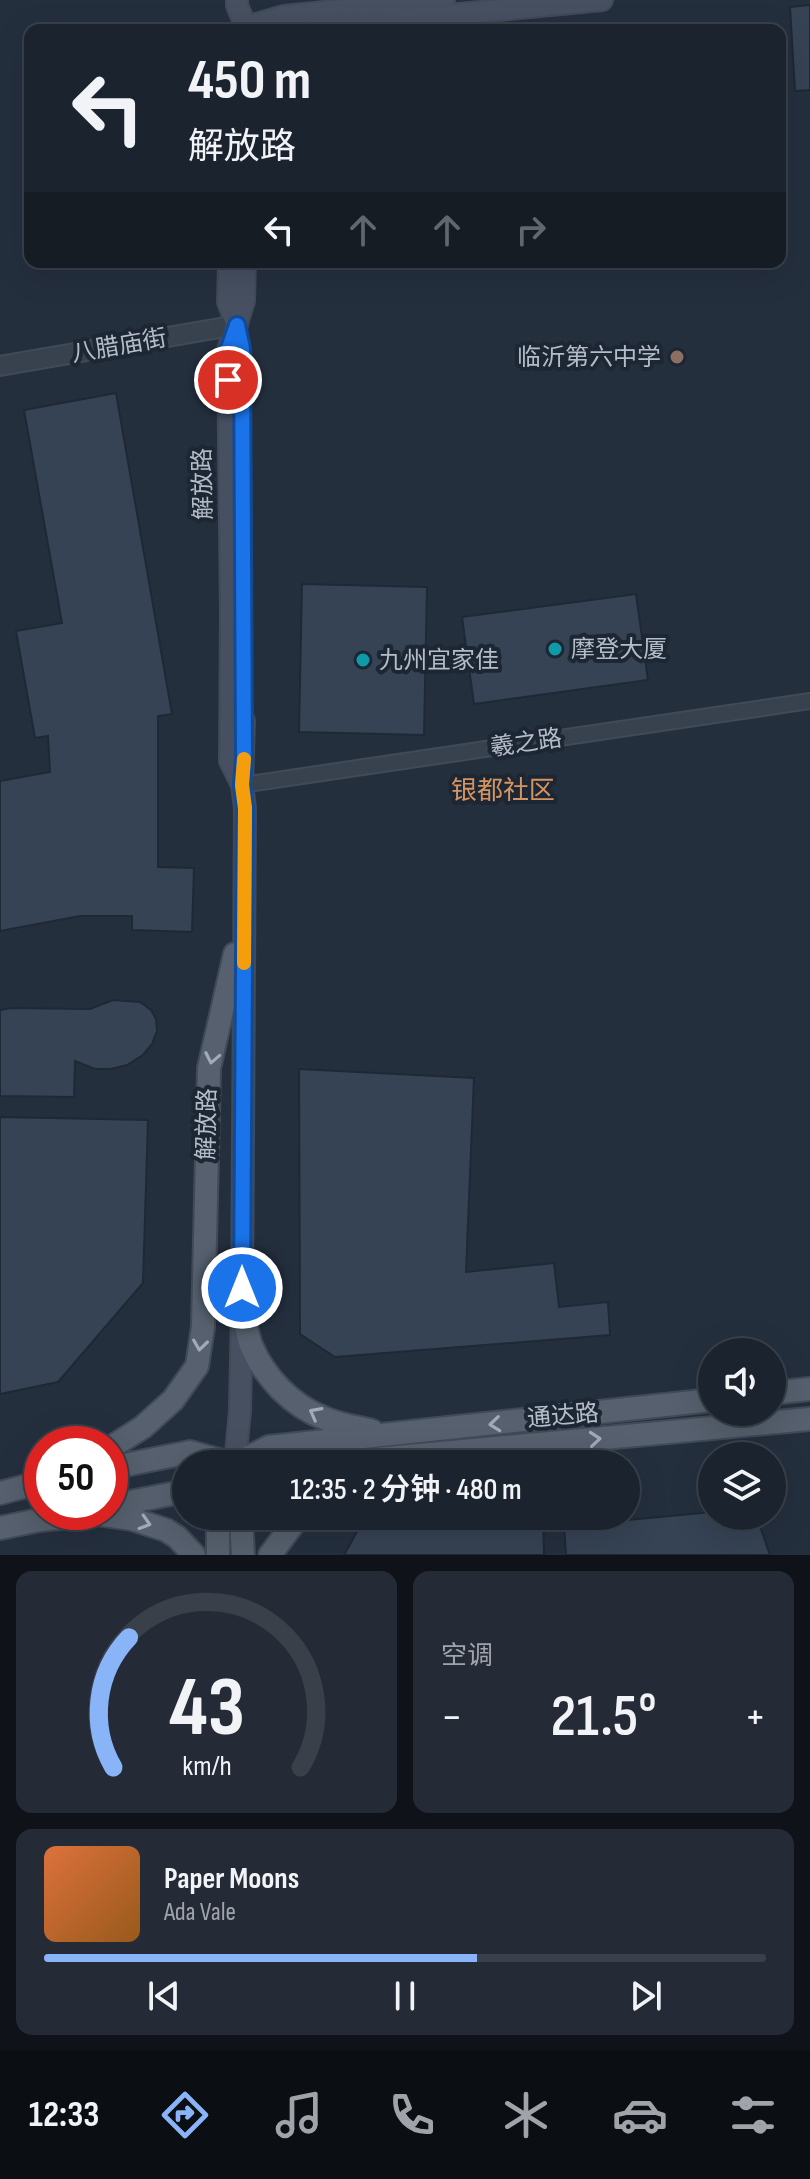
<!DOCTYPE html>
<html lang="zh">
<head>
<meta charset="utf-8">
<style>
	:root { --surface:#1b232e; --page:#242b36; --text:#f1f3f6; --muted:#a0a4aa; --line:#39404a; --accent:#8ab4f8 }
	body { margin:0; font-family:"Sofia Sans Condensed","Noto Sans SC",sans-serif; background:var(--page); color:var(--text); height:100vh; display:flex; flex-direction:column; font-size:30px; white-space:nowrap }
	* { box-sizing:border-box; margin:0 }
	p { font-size:26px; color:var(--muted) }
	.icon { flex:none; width:44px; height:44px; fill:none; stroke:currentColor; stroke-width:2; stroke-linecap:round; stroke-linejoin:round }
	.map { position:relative; height:1555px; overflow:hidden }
	.drawer { display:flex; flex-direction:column; gap:16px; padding:16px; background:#0f1319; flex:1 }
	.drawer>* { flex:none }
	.hud { position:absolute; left:24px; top:24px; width:762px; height:244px; border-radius:16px; box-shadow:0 8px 32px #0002,0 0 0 2px var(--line); background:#1b232e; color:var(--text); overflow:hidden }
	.controls { position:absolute; left:698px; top:1338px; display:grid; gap:16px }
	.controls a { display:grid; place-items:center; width:88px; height:88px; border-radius:50%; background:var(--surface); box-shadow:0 8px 32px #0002,0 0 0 2px var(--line); font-size:40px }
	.speed { position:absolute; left:24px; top:1426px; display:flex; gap:16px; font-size:40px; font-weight:700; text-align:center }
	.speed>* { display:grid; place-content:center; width:104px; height:104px; border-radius:50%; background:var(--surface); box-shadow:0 8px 32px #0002,0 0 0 2px var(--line); line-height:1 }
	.speed .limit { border:12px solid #d22; background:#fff; color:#111 }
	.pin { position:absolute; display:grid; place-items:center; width:68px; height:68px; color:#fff; margin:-34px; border:4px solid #fff; border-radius:50%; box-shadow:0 2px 8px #0007 }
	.me { position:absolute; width:88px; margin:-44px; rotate:0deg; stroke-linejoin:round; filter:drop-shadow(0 0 6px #0008) }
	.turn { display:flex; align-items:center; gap:28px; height:168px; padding:0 32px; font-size:36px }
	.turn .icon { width:104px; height:104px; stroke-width:2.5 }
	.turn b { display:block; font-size:56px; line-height:68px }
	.lanes { display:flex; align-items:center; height:76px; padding:0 32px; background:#0003; justify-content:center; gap:40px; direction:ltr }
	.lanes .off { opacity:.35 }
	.big { font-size:60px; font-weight:600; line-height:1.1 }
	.drawer .card { flex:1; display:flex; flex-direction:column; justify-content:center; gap:12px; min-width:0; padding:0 28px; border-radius:16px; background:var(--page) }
	.drawer .dial { align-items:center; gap:0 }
	.dial svg { height:208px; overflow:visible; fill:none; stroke:var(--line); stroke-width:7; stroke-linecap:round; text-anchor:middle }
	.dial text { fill:var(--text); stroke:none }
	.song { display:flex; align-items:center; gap:24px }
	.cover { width:96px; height:96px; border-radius:12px; background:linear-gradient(135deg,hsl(20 70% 55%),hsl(30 70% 35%)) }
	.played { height:8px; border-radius:4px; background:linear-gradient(90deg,var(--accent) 60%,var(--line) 60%) }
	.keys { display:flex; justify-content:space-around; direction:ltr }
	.heat { display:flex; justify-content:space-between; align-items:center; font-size:44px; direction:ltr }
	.drawer .tiles { flex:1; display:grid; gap:16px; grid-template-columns:1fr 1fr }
	.card:last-child { grid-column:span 2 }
	.trip { position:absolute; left:172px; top:1450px; width:468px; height:80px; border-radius:40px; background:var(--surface); box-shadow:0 8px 32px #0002,0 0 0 2px var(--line); font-weight:600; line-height:80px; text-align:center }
	.menu { display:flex; height:128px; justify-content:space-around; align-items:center; background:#0b0e12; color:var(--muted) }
	.menu .icon { width:56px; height:56px }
	.menu .active { color:var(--accent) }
	.menu b { font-size:36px; color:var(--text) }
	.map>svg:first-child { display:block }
	.building { fill:#364354; stroke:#1f2835; stroke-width:2 }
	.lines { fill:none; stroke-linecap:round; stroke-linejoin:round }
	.minor-casing { stroke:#414a57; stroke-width:18 }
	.tertiary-casing { stroke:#414a57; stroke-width:22 }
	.secondary-casing { stroke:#414a57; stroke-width:24 }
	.primary-casing { stroke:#414a57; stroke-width:26 }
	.minor { stroke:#38414e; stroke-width:14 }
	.tertiary { stroke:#38414e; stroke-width:18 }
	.secondary { stroke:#465061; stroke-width:20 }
	.primary { stroke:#56606e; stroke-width:22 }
	.oneway { stroke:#a1aab7 }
	.route-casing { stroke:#114b97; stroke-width:20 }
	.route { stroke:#1a73e8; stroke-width:14 }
	.slow { stroke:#f59e0b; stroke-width:14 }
	.education-dot { fill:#8d6e63; stroke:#1d2633; stroke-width:3 }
	.culture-dot { fill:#0f9aa8; stroke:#1d2633; stroke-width:3 }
	.labels { text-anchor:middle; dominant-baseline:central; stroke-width:8; stroke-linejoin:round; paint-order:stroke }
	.street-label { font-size:24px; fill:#b4bcc9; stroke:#1d2633 }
	.poi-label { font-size:24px; fill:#b4bcc9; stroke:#1d2633; text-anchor:start }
	.neighbourhood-label { font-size:26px; fill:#d59563; stroke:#1d2633 }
</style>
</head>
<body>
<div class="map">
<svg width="810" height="1555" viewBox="0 0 810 1555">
	<rect width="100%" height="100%" fill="#242f3e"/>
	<g class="building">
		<polygon points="810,5 810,90 795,91 790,7"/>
		<polygon points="116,393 172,714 158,716 158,867 194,868 192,932 132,930 132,916 80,916 0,931 0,781 50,772 48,736 35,738 16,631 62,623 24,410"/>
		<polygon points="302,584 427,587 424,735 299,732"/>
		<polygon points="636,594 648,680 474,704 462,617"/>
		<polygon points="113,1000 140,1002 151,1010 156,1019 157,1031 152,1044 143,1055 127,1065 111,1069 95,1069 75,1061 74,1097 0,1096 0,1010 11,1008 90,1009"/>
		<polygon points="299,1069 474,1078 466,1272 554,1263 559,1307 608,1302 610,1335 335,1357 300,1334"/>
		<polygon points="0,1117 148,1120 143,1283 58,1382 0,1394"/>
		<polygon points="712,1512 712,1516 761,1516 761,1529 770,1555 566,1555 564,1526"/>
		<polygon points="469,1516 543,1516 544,1555 344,1555 360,1526"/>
	</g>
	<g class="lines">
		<defs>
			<polyline id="minor" points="242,785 810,701"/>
			<polyline id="tertiary" points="0,366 237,325"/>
			<g id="secondary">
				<polyline points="237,0 237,5 247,30"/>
				<polyline points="246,27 284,16 444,0"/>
				<polyline points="296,30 602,0"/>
				<polyline points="229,262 228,302 237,325"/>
				<polyline points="242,785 244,721"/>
				<polyline points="235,1464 240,1410 242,1309 245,808 242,785 230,761 231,612 228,351 244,301 245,262"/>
			</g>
			<g id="primary">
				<path d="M242,1309C245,1320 247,1334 251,1345C264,1377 292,1406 324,1418C339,1425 357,1427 372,1431"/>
				<polyline points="772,1393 810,1389"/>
				<polyline points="110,1448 143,1427 173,1400 197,1366 203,1327 209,1068 235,954"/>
				<polyline points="235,1464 269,1447 712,1400"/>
				<polyline points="322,1464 810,1419"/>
				<polyline points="110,1468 190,1452 233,1464"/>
				<polyline points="0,1493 42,1482"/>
				<polyline points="110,1506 186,1491"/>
				<polyline points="241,1516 243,1555"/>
				<polyline points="40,1520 97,1514 132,1519 166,1530 177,1537 194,1555"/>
				<polyline points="0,1528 54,1517"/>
				<polyline points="218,1555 218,1516"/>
				<polyline points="270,1555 299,1516"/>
			</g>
		</defs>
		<use href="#minor" class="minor-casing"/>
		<use href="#tertiary" class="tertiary-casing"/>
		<use href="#secondary" class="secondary-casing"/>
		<use href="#primary" class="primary-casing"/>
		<use href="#minor" class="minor"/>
		<use href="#tertiary" class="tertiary"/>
		<use href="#secondary" class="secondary"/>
		<use href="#primary" class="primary"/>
	</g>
	<defs><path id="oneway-chevron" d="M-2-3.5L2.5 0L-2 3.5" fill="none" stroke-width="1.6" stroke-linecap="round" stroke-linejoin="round" transform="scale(2)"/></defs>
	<g class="oneway">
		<use href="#oneway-chevron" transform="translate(212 1058) rotate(101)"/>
		<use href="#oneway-chevron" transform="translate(200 1345) rotate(98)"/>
		<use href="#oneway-chevron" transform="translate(315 1413) rotate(-152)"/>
		<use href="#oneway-chevron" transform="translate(495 1424) rotate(174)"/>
		<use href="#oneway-chevron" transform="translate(595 1439) rotate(-5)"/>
		<use href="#oneway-chevron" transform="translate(145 1523) rotate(17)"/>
	</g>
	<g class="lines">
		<defs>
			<polyline id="route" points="228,380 228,351 237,325 242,349 244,758 242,785 245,808 242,1288"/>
		</defs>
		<use href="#route" class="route-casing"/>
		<use href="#route" class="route"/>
		<polyline class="slow" points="244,759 242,785 245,808 244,963"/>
	</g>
	<circle class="education-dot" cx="677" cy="357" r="8"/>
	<g class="culture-dot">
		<circle cx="555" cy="649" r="8"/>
		<circle cx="363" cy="660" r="8"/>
	</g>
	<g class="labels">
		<g class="street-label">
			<text transform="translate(119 346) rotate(-10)">八腊庙街</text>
			<text transform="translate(203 484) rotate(-91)">解放路</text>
			<text transform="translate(526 743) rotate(-8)">羲之路</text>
			<text transform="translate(207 1124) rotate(-89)">解放路</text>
			<text transform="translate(563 1416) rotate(-5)">通达路</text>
		</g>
		<g class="poi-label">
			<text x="661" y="357" text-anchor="end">临沂第六中学</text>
			<text x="571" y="649">摩登大厦</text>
			<text x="379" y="660">九州宜家佳</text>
		</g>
		<g class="neighbourhood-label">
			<text x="503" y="791">银都社区</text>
		</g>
	</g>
</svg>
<div class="controls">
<a><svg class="icon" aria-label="sound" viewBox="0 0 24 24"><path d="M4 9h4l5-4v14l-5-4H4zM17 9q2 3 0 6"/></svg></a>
<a><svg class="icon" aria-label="layers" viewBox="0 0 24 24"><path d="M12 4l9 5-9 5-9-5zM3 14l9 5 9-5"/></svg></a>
</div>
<div class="speed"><div class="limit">50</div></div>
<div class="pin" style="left:228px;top:380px;background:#d93025"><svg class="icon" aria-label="arrive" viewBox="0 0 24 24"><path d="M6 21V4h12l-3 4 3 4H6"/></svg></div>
<svg class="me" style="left:242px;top:1288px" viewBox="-20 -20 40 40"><circle r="17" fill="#1a73e8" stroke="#fff" stroke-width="3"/><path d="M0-11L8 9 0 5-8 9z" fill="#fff"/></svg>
<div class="trip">12:35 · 2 分钟 · 480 m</div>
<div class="hud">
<div class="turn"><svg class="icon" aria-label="left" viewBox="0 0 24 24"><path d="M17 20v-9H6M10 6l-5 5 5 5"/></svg><div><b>450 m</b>解放路</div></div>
<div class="lanes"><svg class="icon" aria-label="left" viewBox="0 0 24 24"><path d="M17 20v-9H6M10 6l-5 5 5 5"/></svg><svg class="icon off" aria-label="ahead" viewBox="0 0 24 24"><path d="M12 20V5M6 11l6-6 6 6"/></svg><svg class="icon off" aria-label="ahead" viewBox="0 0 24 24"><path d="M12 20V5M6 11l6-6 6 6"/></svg><svg class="icon off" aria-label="right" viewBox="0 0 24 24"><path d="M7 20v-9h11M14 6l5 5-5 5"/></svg></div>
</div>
</div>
<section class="drawer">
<div class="tiles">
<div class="card dial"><svg viewBox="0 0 100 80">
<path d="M14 69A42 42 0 1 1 86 69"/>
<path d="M14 69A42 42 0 0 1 20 19" stroke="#8ab4f8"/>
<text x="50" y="56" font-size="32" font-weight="700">43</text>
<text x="50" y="72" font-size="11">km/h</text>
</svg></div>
<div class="card"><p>空调</p>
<div class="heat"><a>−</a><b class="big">21.5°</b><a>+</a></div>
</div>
<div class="card">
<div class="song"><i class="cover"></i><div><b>Paper Moons</b><p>Ada Vale</p></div></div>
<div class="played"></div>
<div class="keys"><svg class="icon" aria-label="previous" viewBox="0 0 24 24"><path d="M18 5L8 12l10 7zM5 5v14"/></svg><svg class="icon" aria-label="pause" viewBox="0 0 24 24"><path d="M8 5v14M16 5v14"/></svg><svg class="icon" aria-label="next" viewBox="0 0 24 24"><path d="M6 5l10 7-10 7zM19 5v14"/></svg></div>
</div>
</div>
</section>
<nav class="menu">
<b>12:33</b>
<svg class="icon active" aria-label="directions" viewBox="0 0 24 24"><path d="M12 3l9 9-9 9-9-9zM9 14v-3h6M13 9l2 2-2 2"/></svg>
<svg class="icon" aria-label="music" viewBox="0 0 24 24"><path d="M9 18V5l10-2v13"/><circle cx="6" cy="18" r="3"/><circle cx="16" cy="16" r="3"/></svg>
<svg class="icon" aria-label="phone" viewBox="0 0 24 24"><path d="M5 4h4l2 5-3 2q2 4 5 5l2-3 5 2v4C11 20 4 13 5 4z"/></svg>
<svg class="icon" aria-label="climate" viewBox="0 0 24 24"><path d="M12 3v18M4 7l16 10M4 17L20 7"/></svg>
<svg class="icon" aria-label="car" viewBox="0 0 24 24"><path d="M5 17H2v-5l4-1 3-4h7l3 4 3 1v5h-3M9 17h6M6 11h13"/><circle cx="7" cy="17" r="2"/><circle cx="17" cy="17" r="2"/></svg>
<svg class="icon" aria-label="filters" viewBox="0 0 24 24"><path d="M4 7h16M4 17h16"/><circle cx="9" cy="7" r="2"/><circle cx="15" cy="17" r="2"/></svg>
</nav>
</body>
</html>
